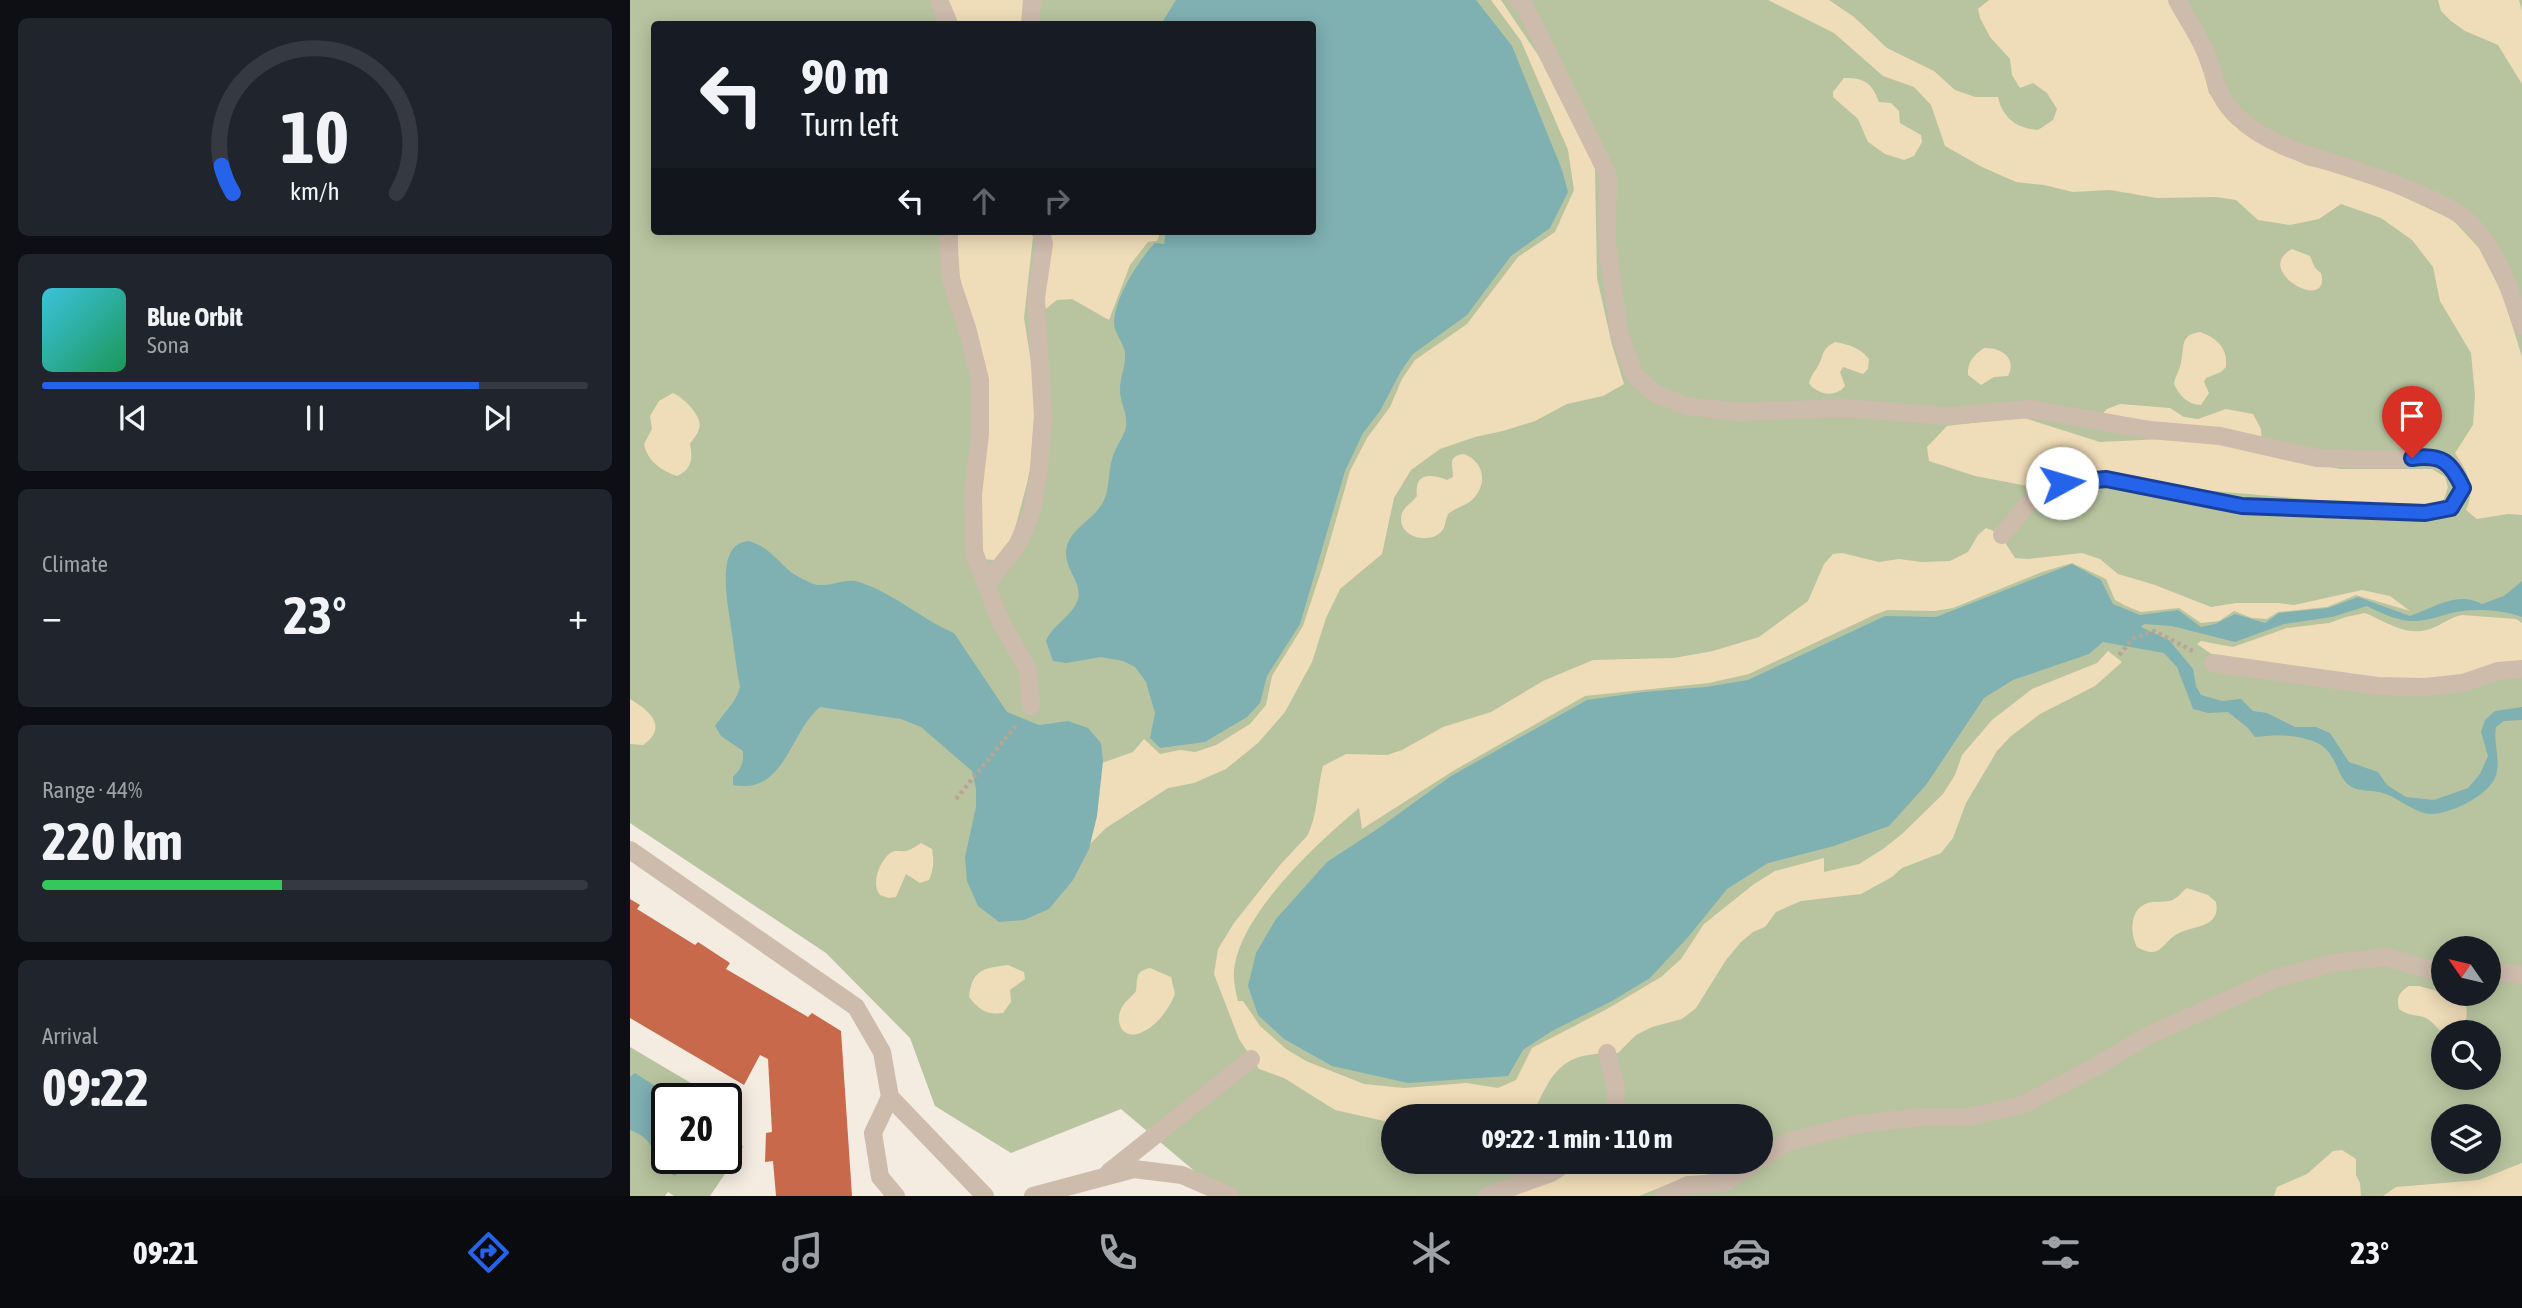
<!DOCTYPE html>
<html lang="en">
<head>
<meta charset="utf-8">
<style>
	:root { --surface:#171b24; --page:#20242c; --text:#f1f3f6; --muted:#9ea1a6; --line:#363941; --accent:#2563eb }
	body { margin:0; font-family:"Asap Condensed",sans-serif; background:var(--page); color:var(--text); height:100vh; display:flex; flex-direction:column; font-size:26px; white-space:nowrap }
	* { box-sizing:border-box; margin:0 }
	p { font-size:23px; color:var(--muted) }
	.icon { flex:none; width:38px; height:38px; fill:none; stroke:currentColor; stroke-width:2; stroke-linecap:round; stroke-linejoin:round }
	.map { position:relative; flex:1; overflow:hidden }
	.sheet { display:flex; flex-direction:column; gap:18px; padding:18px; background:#0d0f14; width:630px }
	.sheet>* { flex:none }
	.banner { position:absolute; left:21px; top:21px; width:665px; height:214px; border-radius:7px; box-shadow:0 4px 18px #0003; background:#171b24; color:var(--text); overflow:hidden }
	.needle { width:46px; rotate:304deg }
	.tools { position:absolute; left:1801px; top:936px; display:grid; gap:14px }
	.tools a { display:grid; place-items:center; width:70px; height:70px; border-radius:50%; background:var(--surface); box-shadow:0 4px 18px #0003; font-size:35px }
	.speed { position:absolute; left:21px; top:1083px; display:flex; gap:14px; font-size:35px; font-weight:700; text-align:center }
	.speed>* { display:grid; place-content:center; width:91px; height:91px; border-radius:50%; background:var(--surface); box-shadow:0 4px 18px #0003; line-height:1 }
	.speed .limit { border:4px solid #111; border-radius:10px; background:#fff; color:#111 }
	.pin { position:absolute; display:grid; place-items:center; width:60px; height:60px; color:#fff; margin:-72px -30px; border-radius:50% 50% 50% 0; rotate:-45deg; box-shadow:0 0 7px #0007 }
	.pin .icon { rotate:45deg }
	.me { position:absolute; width:77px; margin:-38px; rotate:84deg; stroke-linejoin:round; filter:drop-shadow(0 0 5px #0008) }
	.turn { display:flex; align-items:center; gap:24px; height:147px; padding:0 35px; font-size:32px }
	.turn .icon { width:91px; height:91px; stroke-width:2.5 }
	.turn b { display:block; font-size:49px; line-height:60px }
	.lanes { display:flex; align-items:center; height:66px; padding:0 35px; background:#0003; justify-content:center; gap:35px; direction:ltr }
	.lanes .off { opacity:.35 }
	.big { font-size:52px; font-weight:700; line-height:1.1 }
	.sheet .widget { flex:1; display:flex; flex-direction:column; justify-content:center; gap:10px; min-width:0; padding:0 24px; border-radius:10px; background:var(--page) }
	.sheet .dial { align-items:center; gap:0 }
	.dial svg { height:182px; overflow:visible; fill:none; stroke:var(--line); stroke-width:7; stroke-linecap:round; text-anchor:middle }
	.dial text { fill:var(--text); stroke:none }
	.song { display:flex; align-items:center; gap:21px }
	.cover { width:84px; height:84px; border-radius:10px; background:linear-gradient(135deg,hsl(190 70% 55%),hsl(150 70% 35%)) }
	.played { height:7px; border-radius:4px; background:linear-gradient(90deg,var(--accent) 80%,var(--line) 80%) }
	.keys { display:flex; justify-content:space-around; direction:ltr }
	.heat { display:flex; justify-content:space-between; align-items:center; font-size:38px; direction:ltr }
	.charge { height:10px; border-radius:5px; background:linear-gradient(90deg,#34c759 44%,var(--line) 0) }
	.trip { position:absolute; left:751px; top:1104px; width:392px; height:70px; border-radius:35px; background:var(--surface); box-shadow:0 4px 18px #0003; font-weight:700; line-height:70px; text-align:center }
	.dock { display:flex; height:112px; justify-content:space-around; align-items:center; background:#090b0e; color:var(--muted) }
	.dock .icon { width:49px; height:49px }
	.dock .on { color:var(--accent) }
	.dock b { font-size:32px; color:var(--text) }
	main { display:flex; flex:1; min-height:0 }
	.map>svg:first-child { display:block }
	.green { fill:#b8c4a0; fill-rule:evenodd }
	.sand { fill:#efdcb8 }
	.water { fill:#7fb0b2 }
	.building { fill:#c8694b }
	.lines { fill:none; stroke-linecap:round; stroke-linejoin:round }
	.path { stroke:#b9a596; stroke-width:4.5; stroke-dasharray:3.5 3.5; stroke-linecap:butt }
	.minor { stroke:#cdbbac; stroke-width:18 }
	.route-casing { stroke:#184099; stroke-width:18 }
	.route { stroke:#2563eb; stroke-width:12 }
</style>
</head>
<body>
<main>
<section class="sheet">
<div class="widget dial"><svg viewBox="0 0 100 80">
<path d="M14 69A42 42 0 1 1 86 69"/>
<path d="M14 69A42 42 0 0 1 9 57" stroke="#2563eb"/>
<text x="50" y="56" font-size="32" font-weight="700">10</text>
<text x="50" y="72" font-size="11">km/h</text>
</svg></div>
<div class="widget">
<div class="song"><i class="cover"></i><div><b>Blue Orbit</b><p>Sona</p></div></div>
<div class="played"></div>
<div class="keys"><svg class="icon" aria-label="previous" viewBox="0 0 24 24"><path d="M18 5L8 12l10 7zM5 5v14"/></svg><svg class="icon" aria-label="pause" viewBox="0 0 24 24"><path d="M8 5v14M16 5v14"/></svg><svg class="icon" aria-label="next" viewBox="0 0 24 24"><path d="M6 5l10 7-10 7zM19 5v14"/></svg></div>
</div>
<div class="widget"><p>Climate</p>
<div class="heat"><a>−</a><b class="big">23°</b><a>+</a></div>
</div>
<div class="widget"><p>Range · 44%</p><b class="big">220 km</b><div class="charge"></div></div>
<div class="widget"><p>Arrival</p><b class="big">09:22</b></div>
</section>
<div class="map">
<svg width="1892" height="1196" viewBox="0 0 1892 1196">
	<rect width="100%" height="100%" fill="#f4ebe1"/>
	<g class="green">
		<path d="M0,0H1892V1196H594L491,1109L381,1153L305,1106L280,1038L196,953L0,823ZM24,24H682V231H24ZM1813,948H1858V994H1813ZM1813,1032H1858V1078H1813ZM763,1116H1130V1162H763ZM1813,1116H1858V1162H1813Z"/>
		<polygon points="0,1047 88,1099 37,1099 37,1158 96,1158 96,1108 113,1147 80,1196 44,1196 38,1192 35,1196 0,1196"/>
	</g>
	<g class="sand">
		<polygon points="315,0 394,0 392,24 322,24"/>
		<polygon points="861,0 871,0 908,55 965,168 967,278 982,345 994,384 973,396 937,404 905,421 873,431 845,437 810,449 781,470 764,498 752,554 710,589 696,618 682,662 655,712 628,743 596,769 564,783 538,788 476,828 455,849 469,764 503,752 514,739 530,754 550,750 565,752 586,745 620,724 636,705 642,676 673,626 694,562 720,471 737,438 760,407 772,379 785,360 837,324 888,257 925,232 944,190 938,150 891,41"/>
		<path d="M1138,0H1199L1224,17L1257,48L1304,71L1325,90L1345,97H1368C1373,119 1387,128 1408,130L1423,120L1427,109L1417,93L1403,83L1390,88L1382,75L1380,59L1360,37L1350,18L1348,9L1359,0H1539L1570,56L1579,93L1599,119L1636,146L1676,165L1733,178L1823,220L1849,248L1873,295L1892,357V515L1878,514L1847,519L1836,510C1846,487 1838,473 1825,453L1843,425L1845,395L1841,353L1810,301L1803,267L1782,240L1751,218L1711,204L1689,219L1660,225L1628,220L1606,200L1586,197L1527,198L1480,190L1443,192L1414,185L1386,182L1352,167L1315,146L1301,105L1284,87L1253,76L1204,33Z"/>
		<polygon points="1808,0 1889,0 1892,11 1892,84 1868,45 1835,31 1821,21 1811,11"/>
		<path d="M1214,78C1235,78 1242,83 1249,102L1261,103L1269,111L1270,123L1291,135L1292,142L1284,156L1274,160L1255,154L1238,142L1228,119L1203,97V92Z"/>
		<polygon points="328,231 401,231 403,237 394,318 406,393 400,472 383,536 364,560 353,559 348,541 358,404 355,363 338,315 327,263"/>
		<polygon points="417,231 531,231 527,241 518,242 500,265 479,320 442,299 427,300 407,316"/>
		<path d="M1662,249L1680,256L1685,268L1691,273C1702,315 1621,271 1662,249Z"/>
		<path d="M1570,332C1587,338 1598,348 1596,367L1591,372L1576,378L1574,382L1579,393L1571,405C1558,405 1549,395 1544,384C1545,376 1550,370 1551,362C1555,347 1549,335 1570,332Z"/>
		<path d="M1205,342C1220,345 1229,347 1239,359L1238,369L1233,374L1213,367L1210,372L1215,386C1206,398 1187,395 1179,383C1181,375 1184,373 1188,366C1195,354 1190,350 1205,342Z"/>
		<path d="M1354,348C1370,347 1388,358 1378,376L1364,377L1351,385L1338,375C1337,362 1344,355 1354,348Z"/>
		<path d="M43,393C53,397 74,417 69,429C68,434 62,440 60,444C63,459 62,469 47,476C32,471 17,461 14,444L22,429L20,416L29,401Z"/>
		<polygon points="1490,404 1540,408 1554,417 1568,419 1596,409 1623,414 1631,429 1632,440 1467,419 1477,409"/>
		<polygon points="1391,417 1470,442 1532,439 1599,445 1710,469 1802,469 1815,477 1818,487 1814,499 1801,507 1721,503 1573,490 1495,474 1403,487 1345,476 1299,461 1297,447 1317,426"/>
		<path d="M834,454C854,462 858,483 843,499C837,505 826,508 819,513C814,520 817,527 810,533C796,545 765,535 772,513C775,506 783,502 787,496C784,472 801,474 817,480L823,477C823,465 817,456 834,454Z"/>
		<path d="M1356,528L1369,533L1385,558L1398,559L1452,553L1470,559L1488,574L1525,585L1581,607L1606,603H1648L1664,605L1732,590L1760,596L1780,611L1726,595L1697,607L1648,612L1637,619L1622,618L1604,611L1589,621L1571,623L1549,608L1511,612L1496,606L1485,600L1476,579L1442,563L1412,572L1323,608L1304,611L1257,610L1244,615L1119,674L1079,683L955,696L823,771L732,829L729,808C689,841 614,911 605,964C602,976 605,989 608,1001H613L630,1026L656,1049L676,1061L734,1084L774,1088L836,1083L868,1088L886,1080L902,1048L977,1009L1031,977L1051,959L1074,924L1124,884L1145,871L1194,858V872L1229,864L1253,849L1272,834L1313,794L1325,775L1332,755L1362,720L1402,689L1467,663L1478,651L1492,662L1465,686L1410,714L1380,737L1367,751L1336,803L1323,838L1311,853L1272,868L1262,877L1231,894L1171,901L1146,912L1135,927L1123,932L1111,942L1096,960L1066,1008L1052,1019L1022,1027L1006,1035L988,1053C955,1054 934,1054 916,1087C910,1097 907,1107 900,1116H866L836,1111L799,1116H763V1123L705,1110L654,1078L629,1069L609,1039L584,974L588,949L604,923L650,865L677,836C688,816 687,788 693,766L716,754L757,755L772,750L813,727L861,712L913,681L963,660L1044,658L1083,651L1129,637L1178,601L1194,564L1203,554L1212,553L1249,562L1269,559L1292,562L1320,561L1338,552L1348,535Z"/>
		<path d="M1735,613C1757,622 1776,637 1800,629C1812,625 1820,617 1832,615L1886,619L1892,623V661L1844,673L1791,681L1749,678L1586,657L1567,644L1571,641L1603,647L1657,628L1699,623L1716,617Z"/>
		<path d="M0,699C19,710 39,727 13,745L0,744Z"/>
		<path d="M291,843L302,849C304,861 304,869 299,880L290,883L276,874L266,897L259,898L250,895C241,884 249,863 259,854C265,849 270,852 276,851C281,850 286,846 291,843Z"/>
		<path d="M1557,888L1578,895L1586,902C1591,928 1565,925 1549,933C1531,942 1532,961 1507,947C1499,931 1500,905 1522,902C1529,901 1538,903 1544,899C1549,897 1552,891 1557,888Z"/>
		<path d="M378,965L394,972L395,979L380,990L381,1002L373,1013C357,1015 349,1010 339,997C342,970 353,968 378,965Z"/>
		<path d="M520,968L541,977L545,994C539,1009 527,1026 512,1032C495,1041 484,1025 491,1009C494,1002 501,998 506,991C508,980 504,971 520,968Z"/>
		<path d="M1779,986H1789L1832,998C1840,1007 1836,1021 1833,1031L1813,1032V1034C1808,1029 1803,1022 1796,1018C1786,1014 1780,1017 1769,1009C1766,998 1769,992 1779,986Z"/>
		<polygon points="1712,1150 1726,1159 1726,1175 1730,1183 1731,1196 1644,1196 1647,1187 1677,1174 1703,1151"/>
		<polygon points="950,1162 1109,1162 1085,1173 1049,1180 1009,1196 873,1196 920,1179"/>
		<polygon points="1892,1163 1892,1196 1753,1196 1766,1187 1849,1180"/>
	</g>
	<g class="water">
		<path d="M546,0H846L882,46L932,170L938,192L920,228L881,256L837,315L783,354L771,371L750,411L733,433L715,471L670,624L637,676L630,703L617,717L575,742L530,748L520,738L525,713L516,682L505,667L493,661L471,657L436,663L423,661L416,641C422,625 443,616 448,599C453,580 429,566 438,543C444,528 460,521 470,507C481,493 477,473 483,456C486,446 494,437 496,427C498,413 490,403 490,390C490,378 496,365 495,353C494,343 484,333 484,323C485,297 508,261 525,243L534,244L536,231H682V24H531Z"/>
		<path d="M119,541C139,547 147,561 162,573C168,577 175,580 181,583C197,590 214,577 229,582C264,593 291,619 324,633L377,712L409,725L438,721L458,728L471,743L473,761L467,816L459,849L443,880L419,909L394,920L369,922L348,906L337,881L335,857L346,807V789L342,771L291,727L271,719L190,707C159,733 155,795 103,785V777C111,769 114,763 113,751L91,736L85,726C94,712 106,703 110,687C106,667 104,647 101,627C98,604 84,543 119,541Z"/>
		<path d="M1442,564L1471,580L1483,604L1510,615L1548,610L1571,627L1585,624L1605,614L1635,623L1649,613L1698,608L1728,597L1780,616C1806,607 1827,591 1852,604L1874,596L1892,581V617C1874,610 1845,608 1826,612C1811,615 1799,621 1784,621C1767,621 1751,613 1737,606L1702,617L1654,624L1605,642L1542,626L1514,624L1511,627L1539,640L1563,669L1566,686L1571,695L1592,701L1611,699L1623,711L1637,713L1665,727H1686L1700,733L1719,762L1748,772L1757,785L1776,797L1804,800L1838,788L1850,774L1858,756L1851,732L1855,720L1865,711L1892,707V720L1874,721L1866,727C1863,744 1871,759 1866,775C1861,795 1814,819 1794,813C1780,809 1769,799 1756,794C1744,789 1732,793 1720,786C1705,776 1708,750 1683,741C1664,734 1645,735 1625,737L1618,728L1598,712L1578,713L1563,709L1547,667L1534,653L1473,642L1459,654L1383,680L1354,698L1296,785L1259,826L1204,846L1138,863L1097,889L1059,936L1020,978L982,1001L922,1031L893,1050L878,1076L778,1083L702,1066L654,1039L628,1015L618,986L626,953L646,919L697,862L749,828L821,776L957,700L1013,692L1076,687L1118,680L1255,616L1306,617Z"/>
		<path d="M5,1073L25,1086L28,1084L49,1097L50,1099H37V1158L64,1159L55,1173L49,1170L45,1176L27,1165C25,1147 17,1136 0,1130V1077Z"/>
	</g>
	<polygon class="building" points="0,899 10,905 7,909 65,945 68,942 100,963 96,969 178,1017 182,1013 211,1031 222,1196 146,1196 143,1161 135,1162 136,1133 142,1132 138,1059 130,1055 114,1085 0,1018"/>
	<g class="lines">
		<g class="path">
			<polyline points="1489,655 1504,638 1524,631 1565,652"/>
			<polyline points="326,799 388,723"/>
		</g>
		<g class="minor">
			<polyline points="309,0 319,24"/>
			<polyline points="888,0 895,7 978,175 977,244 989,333 1004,374 1024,393 1057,406 1107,412 1213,408 1318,416 1401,409 1520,430 1590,436 1687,458 1765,460 1799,456 1823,467 1833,488 1821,508 1795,513 1612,506 1477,479 1432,483 1398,504 1372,535"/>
			<path d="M1547,0C1556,17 1568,34 1575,51C1587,78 1585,96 1608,117C1634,142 1670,153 1703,163C1739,174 1819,200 1843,226C1868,252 1881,293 1892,326"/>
			<polyline points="400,24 402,0"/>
			<polyline points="318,231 321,280 337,328 350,380 350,434 343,494 344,552 356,584 387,546 402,511 409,468 413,416 406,298 414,244 411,231"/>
			<polyline points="356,584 369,618 398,670 401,706"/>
			<polyline points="1583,663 1747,686 1795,687 1833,683 1868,671 1892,669"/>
			<polyline points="0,850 226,1007 252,1052 260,1097 355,1196"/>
			<polyline points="1858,970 1892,975"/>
			<polyline points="977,1053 986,1088 985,1116"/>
			<polyline points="260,1097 243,1133 250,1177 266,1196"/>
			<polyline points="1130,1159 1158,1142 1223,1125 1290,1117 1338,1117 1392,1105 1465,1067 1517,1036 1644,979 1703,963 1756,957 1797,969 1813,969"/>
			<polyline points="479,1172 621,1059"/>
			<polyline points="403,1196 504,1169 552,1175 600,1196"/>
			<polyline points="857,1196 921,1173 938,1162"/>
			<polyline points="1034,1196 1058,1185 1094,1183 1126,1162"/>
		</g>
	</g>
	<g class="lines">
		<defs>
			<path id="route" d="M1432,483L1476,479L1612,506L1795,513L1821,508L1833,488C1821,462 1812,454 1782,458"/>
		</defs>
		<use href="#route" class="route-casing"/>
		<use href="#route" class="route"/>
	</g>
</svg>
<div class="tools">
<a><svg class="needle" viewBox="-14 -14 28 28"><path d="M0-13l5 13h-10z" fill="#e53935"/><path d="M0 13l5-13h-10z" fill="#9ea1a6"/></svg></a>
<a><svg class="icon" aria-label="search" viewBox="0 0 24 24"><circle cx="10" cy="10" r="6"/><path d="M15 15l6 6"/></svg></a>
<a><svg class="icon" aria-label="layers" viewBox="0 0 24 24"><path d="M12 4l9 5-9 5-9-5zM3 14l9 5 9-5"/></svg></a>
</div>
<div class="speed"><div class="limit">20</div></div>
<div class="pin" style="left:1782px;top:458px;background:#d93025"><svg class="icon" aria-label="arrive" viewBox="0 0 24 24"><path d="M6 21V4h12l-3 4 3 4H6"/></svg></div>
<svg class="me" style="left:1432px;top:483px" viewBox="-20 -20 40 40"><circle r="19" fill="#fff"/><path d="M0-13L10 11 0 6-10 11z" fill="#2563eb"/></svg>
<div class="trip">09:22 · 1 min · 110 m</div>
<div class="banner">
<div class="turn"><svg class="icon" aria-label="left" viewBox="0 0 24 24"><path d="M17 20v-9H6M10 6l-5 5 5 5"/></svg><div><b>90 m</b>Turn left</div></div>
<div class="lanes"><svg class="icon" aria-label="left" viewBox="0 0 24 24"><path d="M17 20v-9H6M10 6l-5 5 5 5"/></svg><svg class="icon off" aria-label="ahead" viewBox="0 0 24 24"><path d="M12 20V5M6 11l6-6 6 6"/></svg><svg class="icon off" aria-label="right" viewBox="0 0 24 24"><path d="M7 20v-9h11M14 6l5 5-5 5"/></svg></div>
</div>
</div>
</main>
<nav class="dock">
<b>09:21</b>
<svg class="icon on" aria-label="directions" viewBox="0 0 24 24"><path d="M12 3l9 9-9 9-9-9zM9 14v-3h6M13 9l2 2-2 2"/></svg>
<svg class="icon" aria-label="music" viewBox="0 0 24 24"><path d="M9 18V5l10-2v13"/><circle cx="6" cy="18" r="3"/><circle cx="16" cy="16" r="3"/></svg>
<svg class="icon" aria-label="phone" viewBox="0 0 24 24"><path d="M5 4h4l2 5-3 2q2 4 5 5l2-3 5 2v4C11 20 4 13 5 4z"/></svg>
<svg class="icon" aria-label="climate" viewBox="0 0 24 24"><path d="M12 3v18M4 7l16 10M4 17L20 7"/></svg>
<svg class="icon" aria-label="car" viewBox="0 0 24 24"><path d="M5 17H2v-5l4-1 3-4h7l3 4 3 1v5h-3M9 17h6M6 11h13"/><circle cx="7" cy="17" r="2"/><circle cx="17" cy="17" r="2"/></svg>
<svg class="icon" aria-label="filters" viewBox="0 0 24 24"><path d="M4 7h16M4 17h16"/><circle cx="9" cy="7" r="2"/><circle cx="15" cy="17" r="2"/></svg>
<b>23°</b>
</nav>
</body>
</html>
